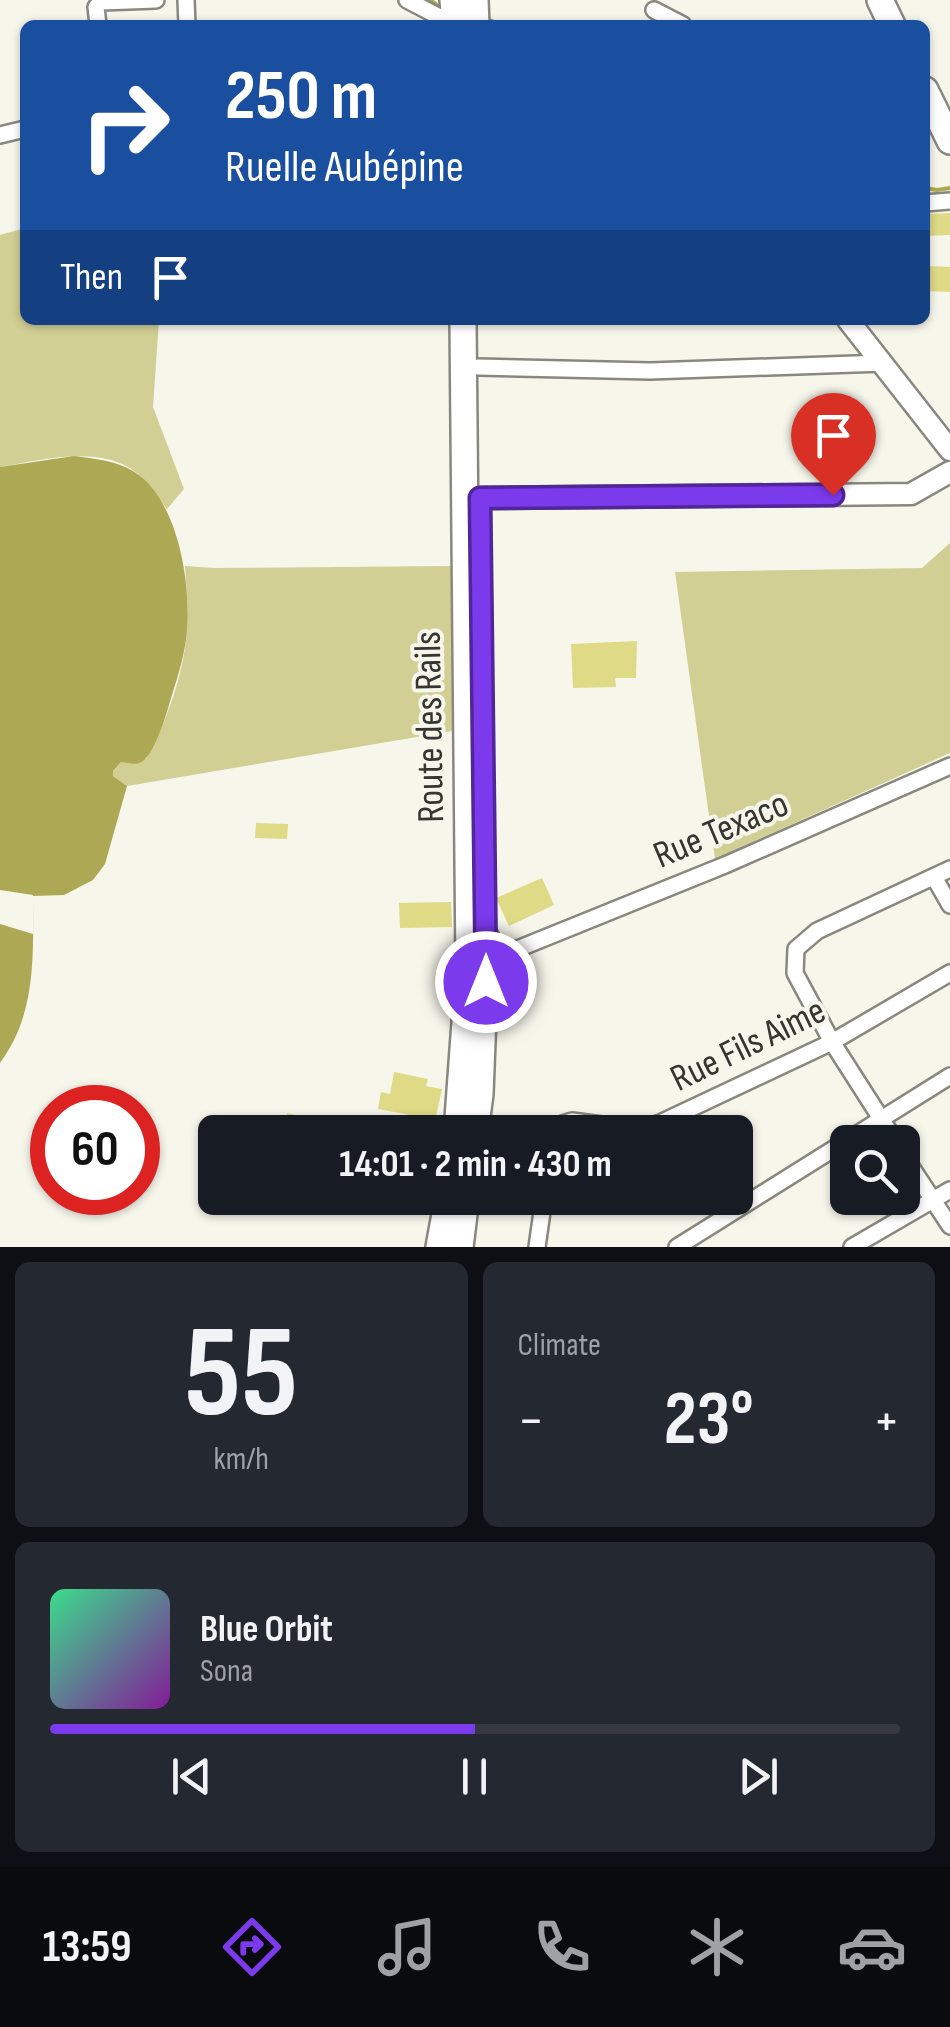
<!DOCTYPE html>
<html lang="en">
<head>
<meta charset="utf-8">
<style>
	:root { --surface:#171b24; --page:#242831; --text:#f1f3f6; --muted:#9ea1a6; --line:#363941; --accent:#7c3aed }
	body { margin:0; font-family:"Sofia Sans Condensed",sans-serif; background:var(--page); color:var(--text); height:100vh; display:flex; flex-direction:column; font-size:38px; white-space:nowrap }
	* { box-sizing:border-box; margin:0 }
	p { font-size:32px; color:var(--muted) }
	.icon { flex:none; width:55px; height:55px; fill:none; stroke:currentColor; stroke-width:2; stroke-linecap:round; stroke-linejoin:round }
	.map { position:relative; height:1247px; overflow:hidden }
	.sheet { display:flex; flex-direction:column; gap:15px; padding:15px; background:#0d0f14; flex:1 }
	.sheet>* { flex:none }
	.top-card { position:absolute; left:20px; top:20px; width:910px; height:305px; border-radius:15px; box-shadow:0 2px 8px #0004; background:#1a4fa0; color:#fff; overflow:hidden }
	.tools { position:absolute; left:830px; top:1125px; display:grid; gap:20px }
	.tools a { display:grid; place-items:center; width:90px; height:90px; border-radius:15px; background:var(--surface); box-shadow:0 2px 8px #0004; font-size:50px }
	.speed { position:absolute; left:30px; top:1085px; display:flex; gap:20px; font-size:50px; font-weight:700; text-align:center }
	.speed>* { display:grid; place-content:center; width:130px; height:130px; border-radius:50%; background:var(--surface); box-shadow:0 2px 8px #0004; line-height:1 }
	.speed .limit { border:15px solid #d22; background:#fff; color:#111 }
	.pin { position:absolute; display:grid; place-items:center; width:85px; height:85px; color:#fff; margin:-102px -42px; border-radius:50% 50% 50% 0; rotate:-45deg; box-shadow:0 0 10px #0007 }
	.pin .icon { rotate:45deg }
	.me { position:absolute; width:110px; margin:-55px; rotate:0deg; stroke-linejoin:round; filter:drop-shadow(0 0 8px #0008) }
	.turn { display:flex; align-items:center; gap:35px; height:210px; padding:0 40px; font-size:45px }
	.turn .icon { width:130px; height:130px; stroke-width:2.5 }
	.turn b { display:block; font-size:70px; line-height:85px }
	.then { display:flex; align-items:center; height:95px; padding:0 40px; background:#0003; gap:20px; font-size:38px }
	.big { font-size:75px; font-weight:700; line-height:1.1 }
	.sheet .widget { flex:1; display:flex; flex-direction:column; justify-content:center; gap:15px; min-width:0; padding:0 35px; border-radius:15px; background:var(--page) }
	.sheet .dial { align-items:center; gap:0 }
	.dial b { font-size:130px; line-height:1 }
	.song { display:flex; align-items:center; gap:30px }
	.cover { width:120px; height:120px; border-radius:15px; background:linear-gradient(135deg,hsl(150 70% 55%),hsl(290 70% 35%)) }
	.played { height:10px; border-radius:5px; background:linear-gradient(90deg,var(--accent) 50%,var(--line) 50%) }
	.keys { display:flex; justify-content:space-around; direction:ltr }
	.heat { display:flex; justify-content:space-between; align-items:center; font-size:55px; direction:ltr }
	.sheet .tiles { flex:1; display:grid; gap:15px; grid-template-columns:1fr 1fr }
	.widget:last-child { grid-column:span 2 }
	.trip { position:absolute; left:198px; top:1115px; width:555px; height:100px; border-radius:15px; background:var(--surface); box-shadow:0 2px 8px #0004; font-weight:700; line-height:100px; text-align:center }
	.dock { display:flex; height:160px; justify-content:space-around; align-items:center; background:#090b0e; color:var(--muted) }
	.dock .icon { width:70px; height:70px }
	.dock .active { color:var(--accent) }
	.dock b { font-size:45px; color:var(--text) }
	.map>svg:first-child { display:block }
	.green { fill:#d2cf94 }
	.water { fill:#ada854 }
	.pier { fill:#f6f6eb }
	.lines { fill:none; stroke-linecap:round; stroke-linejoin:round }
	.stream { stroke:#ada854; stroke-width:4 }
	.building { fill:#dfda86 }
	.minor-casing { stroke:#89887f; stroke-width:20 }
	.tertiary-casing { stroke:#89887f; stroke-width:25 }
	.primary-casing { stroke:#89887f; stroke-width:30 }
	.minor { stroke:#fff; stroke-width:15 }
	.tertiary { stroke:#fff; stroke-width:20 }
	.primary { stroke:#fff; stroke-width:25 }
	.route-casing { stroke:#51269a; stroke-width:25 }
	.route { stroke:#7c3aed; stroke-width:18 }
	.labels { text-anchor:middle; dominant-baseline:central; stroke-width:8; stroke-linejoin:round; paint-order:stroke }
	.street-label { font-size:38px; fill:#353531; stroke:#f6f6eb }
</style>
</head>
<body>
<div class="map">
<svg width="950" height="1247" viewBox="0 0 950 1247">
	<rect width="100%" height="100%" fill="#f6f6eb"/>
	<g class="green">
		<path d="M25,228V320H159L153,407L184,489L167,509C158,498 148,482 137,473C101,444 41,460 0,467V235Z"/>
		<polygon points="950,543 950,753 715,859 675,572 922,568"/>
		<path d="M185,566L214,568L453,566L464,729L127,786L113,776V771L121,762L146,759C167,721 184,673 187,630C189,609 186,587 185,566Z"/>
	</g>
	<path class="water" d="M74,456C95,459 114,460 133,471C178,498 191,583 187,631C185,654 178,676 171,698C167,713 155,752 143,761C136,766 129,763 121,762L113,771V776L127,786L105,864L93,880L64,895L33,896C33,955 37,1013 0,1063V467Z"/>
	<polygon class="pier" points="0,890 33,895 33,934 0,924"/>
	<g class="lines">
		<g class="stream">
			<polyline points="430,0 440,7"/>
			<polyline points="487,19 502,25"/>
			<polyline points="925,188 937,190 950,188"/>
		</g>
	</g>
	<g class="building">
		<polygon points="950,213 950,235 925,236 925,214"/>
		<polygon points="925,266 950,267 950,292 925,291"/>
		<polygon points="637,641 636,678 615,678 616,687 573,688 571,644"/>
		<polygon points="256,823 288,824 287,839 255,838"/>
		<polygon points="542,878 554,905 509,926 496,898"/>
		<polygon points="451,902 452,927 400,928 399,903"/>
		<polygon points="394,1072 428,1079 426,1086 442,1089 434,1126 414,1122 415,1116 378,1109 381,1092 390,1094"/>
		<polygon points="287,1113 350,1128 350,1132 282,1132"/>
	</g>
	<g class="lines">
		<defs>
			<g id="minor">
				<polyline points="186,0 187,25"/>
				<polyline points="407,0 455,25"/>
				<polyline points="654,10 683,25"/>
				<polyline points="98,25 96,7 101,2 156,0"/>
				<polyline points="0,135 25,129"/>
				<polyline points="925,203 950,201"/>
				<polyline points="478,367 650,371 883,363"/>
				<polyline points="934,877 950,905"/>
				<polyline points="515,950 725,865 950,766"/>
				<polyline points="558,1132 562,1124 572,1121 639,1130 660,1123 832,1042 950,973"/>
				<polyline points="896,1142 832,1042 795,973 796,949 817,931 950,869"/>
				<polyline points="902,1153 950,1226"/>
				<polyline points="537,1247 544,1198"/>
				<polyline points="677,1247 950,1076"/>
				<polyline points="852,1247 950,1190"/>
			</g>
			<g id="tertiary">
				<polyline points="848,320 950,450"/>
				<polyline points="480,498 911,494 950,472"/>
			</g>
			<g id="primary">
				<polyline points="453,0 455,25"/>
				<polyline points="475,0 476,25"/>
				<polyline points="880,0 892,25"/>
				<polyline points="925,90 950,141"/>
				<polyline points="457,1132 469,967 463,320"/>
				<polyline points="475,1132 480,1094 486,938"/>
				<polyline points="439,1247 448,1198"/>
				<polyline points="460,1247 466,1198"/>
			</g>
		</defs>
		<use href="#minor" class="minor-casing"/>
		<use href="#tertiary" class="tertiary-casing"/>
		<use href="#primary" class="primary-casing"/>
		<use href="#minor" class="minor"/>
		<use href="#tertiary" class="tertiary"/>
		<use href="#primary" class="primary"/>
	</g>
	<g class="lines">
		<defs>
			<polyline id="route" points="486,982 480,498 833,495"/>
		</defs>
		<use href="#route" class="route-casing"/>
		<use href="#route" class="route"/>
	</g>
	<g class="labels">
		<g class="street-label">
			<text transform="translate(430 727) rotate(-91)">Route des Rails</text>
			<text transform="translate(721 830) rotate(-23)">Rue Texaco</text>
			<text transform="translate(748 1045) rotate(-26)">Rue Fils Aime</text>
		</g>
	</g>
</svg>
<div class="tools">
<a><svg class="icon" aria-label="search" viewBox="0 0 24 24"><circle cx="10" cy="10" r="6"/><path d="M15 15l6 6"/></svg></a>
</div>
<div class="speed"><div class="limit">60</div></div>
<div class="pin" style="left:833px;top:495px;background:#d93025"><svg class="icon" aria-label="arrive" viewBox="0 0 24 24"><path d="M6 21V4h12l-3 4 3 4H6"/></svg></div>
<svg class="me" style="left:486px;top:982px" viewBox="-20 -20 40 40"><circle r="17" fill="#7c3aed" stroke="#fff" stroke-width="3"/><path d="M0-11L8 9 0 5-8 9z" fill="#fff"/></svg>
<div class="trip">14:01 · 2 min · 430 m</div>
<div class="top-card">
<div class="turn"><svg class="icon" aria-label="right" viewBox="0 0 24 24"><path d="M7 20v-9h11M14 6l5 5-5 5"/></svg><div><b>250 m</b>Ruelle Aubépine</div></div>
<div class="then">Then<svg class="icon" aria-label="arrive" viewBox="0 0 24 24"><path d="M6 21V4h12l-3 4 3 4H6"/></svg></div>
</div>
</div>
<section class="sheet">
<div class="tiles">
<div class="widget dial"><b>55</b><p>km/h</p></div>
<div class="widget"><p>Climate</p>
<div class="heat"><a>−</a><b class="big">23°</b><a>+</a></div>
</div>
<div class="widget">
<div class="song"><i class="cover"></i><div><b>Blue Orbit</b><p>Sona</p></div></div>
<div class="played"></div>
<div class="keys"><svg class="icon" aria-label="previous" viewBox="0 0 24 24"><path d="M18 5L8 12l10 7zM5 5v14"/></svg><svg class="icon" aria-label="pause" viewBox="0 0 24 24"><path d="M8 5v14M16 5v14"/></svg><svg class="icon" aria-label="next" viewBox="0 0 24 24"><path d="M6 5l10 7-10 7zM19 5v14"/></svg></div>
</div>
</div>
</section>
<nav class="dock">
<b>13:59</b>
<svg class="icon active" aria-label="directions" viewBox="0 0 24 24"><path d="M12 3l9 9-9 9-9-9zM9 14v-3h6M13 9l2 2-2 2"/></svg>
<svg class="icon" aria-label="music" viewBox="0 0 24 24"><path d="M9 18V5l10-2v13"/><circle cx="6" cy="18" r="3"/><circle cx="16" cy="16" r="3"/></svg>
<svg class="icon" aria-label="phone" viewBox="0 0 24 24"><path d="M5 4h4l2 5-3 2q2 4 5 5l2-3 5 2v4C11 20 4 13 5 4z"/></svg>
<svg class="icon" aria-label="climate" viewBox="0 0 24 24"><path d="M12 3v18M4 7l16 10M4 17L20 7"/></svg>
<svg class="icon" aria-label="car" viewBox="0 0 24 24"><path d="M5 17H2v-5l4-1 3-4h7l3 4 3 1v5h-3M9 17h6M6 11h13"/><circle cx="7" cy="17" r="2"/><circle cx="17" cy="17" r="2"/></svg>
</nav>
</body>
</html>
